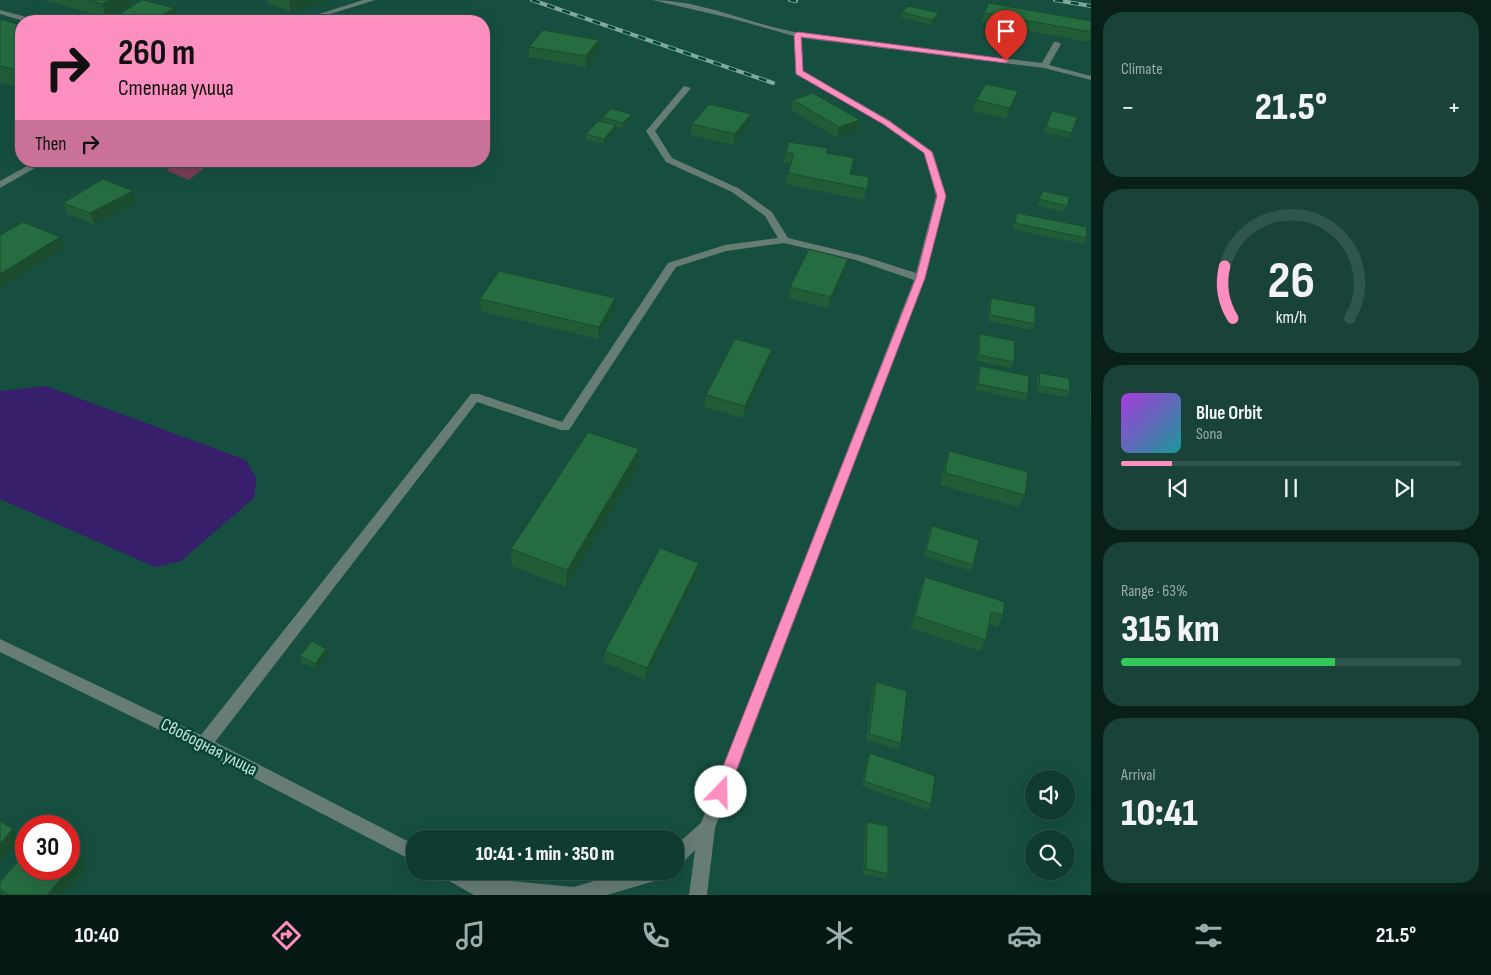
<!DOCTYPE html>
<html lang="en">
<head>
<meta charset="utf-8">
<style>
	:root { --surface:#103b30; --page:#194238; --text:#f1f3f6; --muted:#9cadab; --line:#30554c; --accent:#fd8ec0 }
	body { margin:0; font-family:"Sofia Sans Condensed",sans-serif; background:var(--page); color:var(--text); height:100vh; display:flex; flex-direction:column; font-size:19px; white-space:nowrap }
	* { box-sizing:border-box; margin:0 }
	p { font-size:16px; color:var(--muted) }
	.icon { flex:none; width:28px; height:28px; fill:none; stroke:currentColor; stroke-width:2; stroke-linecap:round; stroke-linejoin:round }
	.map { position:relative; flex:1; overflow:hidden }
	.details { display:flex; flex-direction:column; gap:12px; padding:12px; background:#09201a; width:400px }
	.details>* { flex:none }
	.top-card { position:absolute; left:15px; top:15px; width:475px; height:152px; border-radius:20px; box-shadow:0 5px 20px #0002,0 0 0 1px var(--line); background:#fd8ec0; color:#111; overflow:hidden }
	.fabs { position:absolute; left:1025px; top:770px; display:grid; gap:10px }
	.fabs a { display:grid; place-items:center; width:50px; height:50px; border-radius:50%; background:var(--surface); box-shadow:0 5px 20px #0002,0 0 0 1px var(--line); font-size:25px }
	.speed { position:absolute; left:15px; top:815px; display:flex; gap:10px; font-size:25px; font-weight:700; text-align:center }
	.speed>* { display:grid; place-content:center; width:65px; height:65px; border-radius:50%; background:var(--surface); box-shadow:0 5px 20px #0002,0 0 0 1px var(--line); line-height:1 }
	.speed .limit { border:8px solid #d22; background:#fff; color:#111 }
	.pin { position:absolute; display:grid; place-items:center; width:42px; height:42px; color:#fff; margin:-51px -21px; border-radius:50% 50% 50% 0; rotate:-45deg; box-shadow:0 0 5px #0007 }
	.pin .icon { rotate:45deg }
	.me { position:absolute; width:55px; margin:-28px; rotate:21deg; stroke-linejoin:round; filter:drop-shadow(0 0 4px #0008) }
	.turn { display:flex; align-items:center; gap:18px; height:105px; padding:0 20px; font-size:22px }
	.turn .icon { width:65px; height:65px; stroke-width:2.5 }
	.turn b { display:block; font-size:35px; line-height:42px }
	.then { display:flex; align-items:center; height:48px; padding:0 20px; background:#0003; gap:10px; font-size:19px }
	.big { font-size:38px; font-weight:800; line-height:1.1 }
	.details .widget { flex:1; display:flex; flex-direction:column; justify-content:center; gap:8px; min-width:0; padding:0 18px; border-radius:20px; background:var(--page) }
	.details .dial { align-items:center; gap:0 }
	.dial svg { height:130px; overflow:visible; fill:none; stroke:var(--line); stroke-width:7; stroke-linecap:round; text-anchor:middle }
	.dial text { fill:var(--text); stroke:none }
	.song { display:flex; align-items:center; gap:15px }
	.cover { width:60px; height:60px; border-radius:8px; background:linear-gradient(135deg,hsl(280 70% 55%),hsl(180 70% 35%)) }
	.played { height:5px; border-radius:2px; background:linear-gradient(90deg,var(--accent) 15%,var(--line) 15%) }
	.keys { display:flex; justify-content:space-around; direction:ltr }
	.heat { display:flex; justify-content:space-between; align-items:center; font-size:28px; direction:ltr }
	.charge { height:8px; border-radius:4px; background:linear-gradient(90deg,#34c759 63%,var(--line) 0) }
	.trip { position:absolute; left:406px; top:830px; width:278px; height:50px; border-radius:20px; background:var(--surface); box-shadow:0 5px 20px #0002,0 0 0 1px var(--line); font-weight:800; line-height:50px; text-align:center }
	.dock { display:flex; height:80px; justify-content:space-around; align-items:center; background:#061813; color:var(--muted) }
	.dock .icon { width:35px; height:35px }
	.dock .current { color:var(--accent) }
	.dock b { font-size:22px; color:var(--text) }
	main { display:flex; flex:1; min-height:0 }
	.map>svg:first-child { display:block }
	.green { fill:#793d58 }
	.water { fill:#381f6c }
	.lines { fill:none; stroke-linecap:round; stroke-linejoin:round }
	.minor { fill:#667c74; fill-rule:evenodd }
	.rail-casing { stroke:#80a89c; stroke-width:4 }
	.rail { stroke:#064436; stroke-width:2.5; stroke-dasharray:8; stroke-linecap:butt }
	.wall { fill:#205d37 }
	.shaded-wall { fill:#1a4c2d }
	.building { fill:#256c40; stroke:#1a4c2d }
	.route { fill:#fd8ec0; stroke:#a45c7d }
	.labels { text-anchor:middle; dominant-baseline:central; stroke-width:5; stroke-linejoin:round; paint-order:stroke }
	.near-street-label { font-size:18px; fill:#c7e3d9; stroke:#064436 }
</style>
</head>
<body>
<main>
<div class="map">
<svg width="1091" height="895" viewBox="0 0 1091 895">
	<rect width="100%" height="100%" fill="#164f40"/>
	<polygon class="green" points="166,161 213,161 189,180 168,171"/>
	<polygon class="water" points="46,386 246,460 257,479 254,498 181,561 155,567 0,499 0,391"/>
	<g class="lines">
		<g class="minor">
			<polygon points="363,0 375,0 308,21 297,21"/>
			<path d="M652,0C703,0 751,25 800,33C880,46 961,53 1042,63L1054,42H1057L1061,44L1049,65L1091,76V80L1044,68L802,38L803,71L889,120L933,152L946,196L925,278L715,828L707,895H689L695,850L681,864L675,866V846L701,823L914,280L856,260L784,243L726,251L676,267L569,430H561L477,402L215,742L415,845V862L198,749L0,652V639L201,735L471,394H479L562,422L668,263L725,245L778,238L765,216L732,192L666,162L646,131L684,86L691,88L655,131L672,158L738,188L772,212L788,238L863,256L916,273L936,196L924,153L883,124L796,74L794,36L730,18Z"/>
			<polygon points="0,10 34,19 35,21 24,21 0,14"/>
			<polygon points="36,161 47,161 0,188 0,181"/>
			<polygon points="439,871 467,871 480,878 574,887 628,871 667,871 664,877 658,880 607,895 474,895 442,877"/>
		</g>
		<defs>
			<g id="rail">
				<polyline points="532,0 773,83"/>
				<polyline points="790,0 796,1"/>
				<polyline points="1055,0 1091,6"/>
			</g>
		</defs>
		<use href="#rail" class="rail-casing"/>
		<use href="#rail" class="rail"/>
	</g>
	<g class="wall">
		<polygon points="44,0 130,0 131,5 106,18"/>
		<polygon points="267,0 331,0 291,12 268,4"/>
		<polygon points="175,8 177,17 171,21 113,21 112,19"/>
		<polygon points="902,12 938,18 931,25 900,17"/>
		<polygon points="984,13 1091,21 1091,36 1089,42 981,22"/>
		<polygon points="0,19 21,25 21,88 0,83"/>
		<polygon points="529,47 599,50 586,67 529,57"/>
		<polygon points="793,100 860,120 857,130 837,138 791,110"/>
		<polygon points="976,100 1015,102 1006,119 973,111"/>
		<polygon points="1052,111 1077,117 1069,138 1044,132"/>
		<polygon points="632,114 631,119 623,128 616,126 616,131 604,144 586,140 586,134 602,122 602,117"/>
		<polygon points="692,124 749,124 733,145 691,135"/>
		<polygon points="786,152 827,153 851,174 869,177 864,200 786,184 788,173 791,164 784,163"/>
		<polygon points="1043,191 1070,197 1064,212 1037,205"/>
		<polygon points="136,202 94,224 67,214 63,203"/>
		<polygon points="1017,213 1086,238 1084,244 1013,229"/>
		<polygon points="848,259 845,270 828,308 788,298 790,287"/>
		<polygon points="991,298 1035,324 1032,330 988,321 989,304"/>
		<polygon points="480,299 614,309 598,339 481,311"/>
		<polygon points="980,334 1014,362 1011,368 977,361 978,340"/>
		<polygon points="772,349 769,361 743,418 704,407 706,395"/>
		<polygon points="980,366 1028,394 1025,400 976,390 978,372"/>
		<polygon points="1039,373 1070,391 1067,397 1038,392 1037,379"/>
		<polygon points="1091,389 1091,421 1090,420 1090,391"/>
		<polygon points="949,451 1025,495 1019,507 940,485 945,463"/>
		<polygon points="638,466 566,587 512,566 511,549"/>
		<polygon points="932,526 973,565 971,571 924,556 929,531"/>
		<polygon points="699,563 697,574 645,680 604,662 605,651"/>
		<polygon points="925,577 1003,615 997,627 989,624 986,640 980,651 911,628 920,589"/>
		<polygon points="328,655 316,669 301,662 300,656"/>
		<polygon points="876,682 901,743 898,749 866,740 873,688"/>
		<polygon points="870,753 931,804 928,810 862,786 867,759"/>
		<polygon points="867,822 888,874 886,879 863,874 865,827"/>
		<polygon points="80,856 87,866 63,895 3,895 0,891 0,882"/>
	</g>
	<g class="shaded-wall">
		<polygon points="110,0 130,0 131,5 106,18 102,4"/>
		<polygon points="289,0 331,0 291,12"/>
		<polygon points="175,8 177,17 171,21 151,21"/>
		<polygon points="939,13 938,18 931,25 932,20"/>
		<polygon points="599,40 599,50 586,67 586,56"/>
		<polygon points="1018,91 1015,102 1006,119 1010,108"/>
		<polygon points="632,114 631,119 623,128 623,123"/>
		<polygon points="751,114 749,124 733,145 735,134"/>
		<polygon points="860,120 857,130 837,138 839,127"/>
		<polygon points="616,125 616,131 604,144 604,139"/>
		<polygon points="133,191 136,202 94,224 90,213"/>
		<polygon points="60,237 64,248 0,288 0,274"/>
		<polygon points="848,259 845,270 828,308 831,297"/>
		<polygon points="615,298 614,309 598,339 599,327"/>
		<polygon points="772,349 769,361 743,418 745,406"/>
		<polygon points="639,449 638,466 566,587 567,570"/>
		<polygon points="699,563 697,574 645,680 647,668"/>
		<polygon points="326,649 328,655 316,669 315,664"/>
		<polygon points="13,829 21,839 0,863 0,844"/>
		<polygon points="80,856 87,866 63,895 47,895"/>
	</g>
	<g class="building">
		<polygon points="89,0 110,0 102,4"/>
		<polygon points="142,0 175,8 151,21 123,21 112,19"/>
		<polygon points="989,3 1091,21 1091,32 984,13"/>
		<polygon points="908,6 939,13 932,20 902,12"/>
		<polygon points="0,19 21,25 21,71 0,66"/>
		<polygon points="543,30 599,40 586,56 529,47"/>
		<polygon points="986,84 1018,91 1010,108 976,100"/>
		<polygon points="813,93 860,120 839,127 793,100"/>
		<polygon points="709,104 751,114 735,134 692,124"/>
		<polygon points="611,109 632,114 623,123 602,117"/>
		<polygon points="1052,111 1077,117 1072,133 1046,127"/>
		<polygon points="598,121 616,125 604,139 586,134"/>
		<polygon points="789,142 828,148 826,153 854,158 850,174 869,177 867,189 788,173 794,154 786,152"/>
		<polygon points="103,179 133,191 90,213 63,203"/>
		<polygon points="1043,191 1070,197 1067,206 1039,199"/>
		<polygon points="1017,213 1087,227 1086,238 1015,223"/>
		<polygon points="23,222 60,237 0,274 0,235"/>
		<polygon points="809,249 848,259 831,297 790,287"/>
		<polygon points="499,271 615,298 599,327 480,299"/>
		<polygon points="991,298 1035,306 1035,324 990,315"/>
		<polygon points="980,334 1015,341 1014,362 979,355"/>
		<polygon points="735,339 772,349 745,406 706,395"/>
		<polygon points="980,366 1029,376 1028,394 978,384"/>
		<polygon points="1039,373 1069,378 1070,391 1040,386"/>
		<polygon points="588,432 639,449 567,570 511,549"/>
		<polygon points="949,451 1028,472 1025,495 945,473"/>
		<polygon points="932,526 979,540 973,565 926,550"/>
		<polygon points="660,548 699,563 647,668 605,651"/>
		<polygon points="925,577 1005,602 1003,615 991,612 986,640 915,616"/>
		<polygon points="312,641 326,649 315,664 300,656"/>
		<polygon points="876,682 907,691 901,743 869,734"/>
		<polygon points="870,753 935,776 931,804 864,781"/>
		<polygon points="0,821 13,829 0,844"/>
		<polygon points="867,822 888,826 888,874 866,869"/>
		<polygon points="69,850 80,856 47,895 9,895 0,889 0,882 26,852 26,869 69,869"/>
	</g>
	<polygon class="route" points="798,32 1006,59 1009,61 1006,63 801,37 803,71 889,121 932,152 946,196 925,278 728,792 726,796 721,799 716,796 713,792 916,278 937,196 924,153 883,124 796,74 794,34"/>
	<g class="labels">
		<g class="near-street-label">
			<text transform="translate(209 747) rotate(27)">Свободная улица</text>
		</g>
	</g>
</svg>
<div class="fabs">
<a><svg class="icon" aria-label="sound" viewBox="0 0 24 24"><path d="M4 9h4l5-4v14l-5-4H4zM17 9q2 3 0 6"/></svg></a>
<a><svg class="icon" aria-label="search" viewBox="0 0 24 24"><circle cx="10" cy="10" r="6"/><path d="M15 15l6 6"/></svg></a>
</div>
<div class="speed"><div class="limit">30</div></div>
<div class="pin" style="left:1006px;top:61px;background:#d93025"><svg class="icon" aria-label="arrive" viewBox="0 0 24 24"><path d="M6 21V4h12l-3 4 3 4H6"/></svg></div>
<svg class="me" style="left:721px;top:792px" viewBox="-20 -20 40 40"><circle r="19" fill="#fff"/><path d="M0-13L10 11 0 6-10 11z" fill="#fd8ec0"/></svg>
<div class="trip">10:41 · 1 min · 350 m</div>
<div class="top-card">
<div class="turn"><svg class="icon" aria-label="right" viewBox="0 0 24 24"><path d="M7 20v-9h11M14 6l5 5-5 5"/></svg><div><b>260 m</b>Степная улица</div></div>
<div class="then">Then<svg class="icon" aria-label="right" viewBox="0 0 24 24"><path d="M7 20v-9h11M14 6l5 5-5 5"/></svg></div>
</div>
</div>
<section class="details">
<div class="widget"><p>Climate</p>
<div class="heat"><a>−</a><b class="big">21.5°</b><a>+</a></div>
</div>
<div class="widget dial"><svg viewBox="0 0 100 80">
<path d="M14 69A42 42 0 1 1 86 69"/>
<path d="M14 69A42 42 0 0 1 9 37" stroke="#fd8ec0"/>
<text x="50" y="56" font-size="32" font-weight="700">26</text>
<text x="50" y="72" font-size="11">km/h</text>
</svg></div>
<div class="widget">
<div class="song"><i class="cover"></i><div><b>Blue Orbit</b><p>Sona</p></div></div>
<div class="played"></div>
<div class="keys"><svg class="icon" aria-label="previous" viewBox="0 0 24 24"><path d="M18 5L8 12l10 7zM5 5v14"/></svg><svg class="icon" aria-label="pause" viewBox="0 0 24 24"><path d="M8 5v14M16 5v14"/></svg><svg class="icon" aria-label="next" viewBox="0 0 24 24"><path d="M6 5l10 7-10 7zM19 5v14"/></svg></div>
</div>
<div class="widget"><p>Range · 63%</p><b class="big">315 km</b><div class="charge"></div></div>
<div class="widget"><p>Arrival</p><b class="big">10:41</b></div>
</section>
</main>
<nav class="dock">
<b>10:40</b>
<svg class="icon current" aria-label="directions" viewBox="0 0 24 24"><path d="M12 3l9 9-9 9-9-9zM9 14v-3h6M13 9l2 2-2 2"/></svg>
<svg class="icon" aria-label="music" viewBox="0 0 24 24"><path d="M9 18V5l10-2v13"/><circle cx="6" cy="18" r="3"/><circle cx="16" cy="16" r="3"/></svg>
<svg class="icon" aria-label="phone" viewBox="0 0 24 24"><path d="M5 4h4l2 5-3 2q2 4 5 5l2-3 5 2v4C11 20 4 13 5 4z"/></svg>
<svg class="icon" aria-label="climate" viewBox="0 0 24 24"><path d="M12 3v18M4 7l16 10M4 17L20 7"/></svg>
<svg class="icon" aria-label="car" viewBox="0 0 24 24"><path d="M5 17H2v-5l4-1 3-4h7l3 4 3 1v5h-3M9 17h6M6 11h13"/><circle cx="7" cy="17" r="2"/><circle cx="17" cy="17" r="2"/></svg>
<svg class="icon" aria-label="filters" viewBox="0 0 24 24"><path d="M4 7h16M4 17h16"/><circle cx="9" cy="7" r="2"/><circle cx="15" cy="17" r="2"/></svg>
<b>21.5°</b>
</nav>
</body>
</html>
